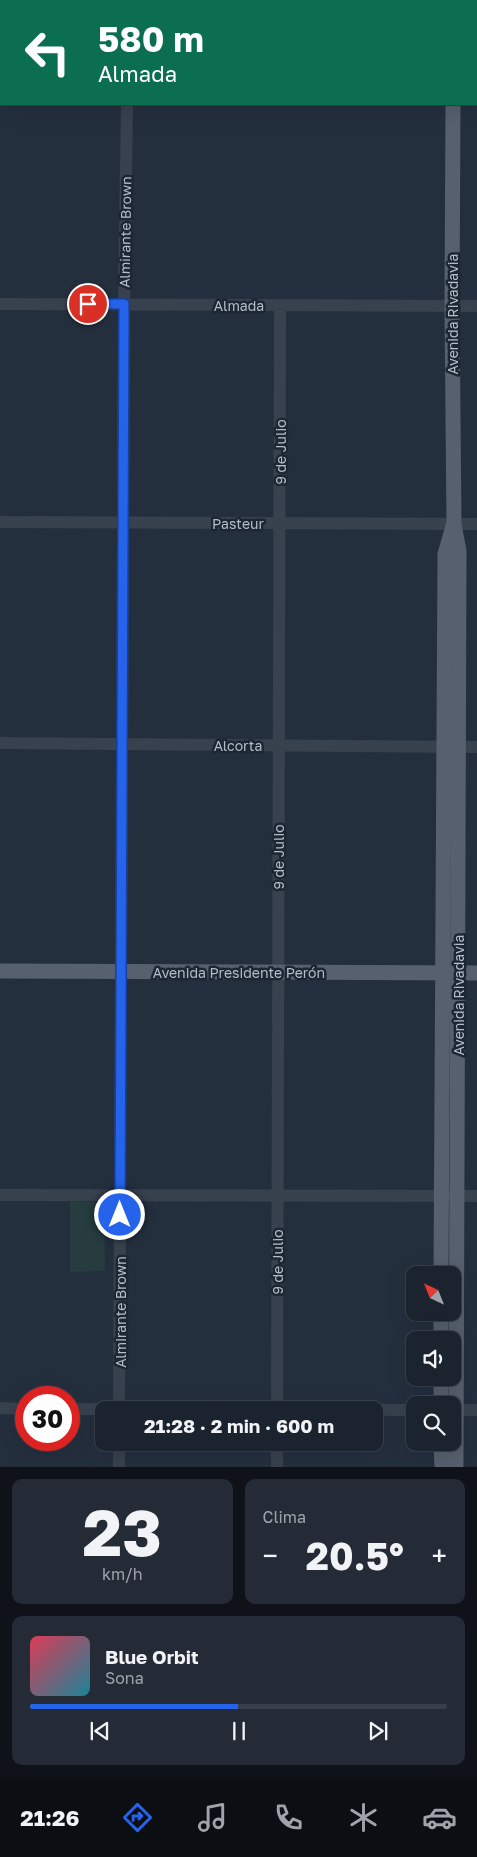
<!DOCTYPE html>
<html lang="es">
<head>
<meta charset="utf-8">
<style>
	:root { --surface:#1b232e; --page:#242b36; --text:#f1f3f6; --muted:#a0a4aa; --line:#39404a; --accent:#2563eb }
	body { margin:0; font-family:"Golos Text",sans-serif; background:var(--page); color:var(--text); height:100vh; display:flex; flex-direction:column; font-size:19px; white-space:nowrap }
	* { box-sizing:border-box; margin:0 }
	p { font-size:16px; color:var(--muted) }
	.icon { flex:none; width:28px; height:28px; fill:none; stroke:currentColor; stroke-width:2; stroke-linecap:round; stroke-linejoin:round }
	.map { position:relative; height:1467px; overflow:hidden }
	.drawer { display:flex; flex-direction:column; gap:12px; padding:12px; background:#0f1319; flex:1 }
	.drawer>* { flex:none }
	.hud { position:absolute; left:0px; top:0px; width:478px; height:105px; box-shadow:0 5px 20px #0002,0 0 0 1px var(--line); background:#0b6e4f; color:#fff; overflow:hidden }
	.needle { width:32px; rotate:317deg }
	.tools { position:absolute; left:406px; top:1266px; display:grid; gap:10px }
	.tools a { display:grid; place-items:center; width:55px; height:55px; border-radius:10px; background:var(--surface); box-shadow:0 5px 20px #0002,0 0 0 1px var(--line); font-size:25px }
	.speed { position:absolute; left:15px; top:1386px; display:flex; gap:10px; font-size:25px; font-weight:700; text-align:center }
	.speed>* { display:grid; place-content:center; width:65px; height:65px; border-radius:50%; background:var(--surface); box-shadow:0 5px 20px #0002,0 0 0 1px var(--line); line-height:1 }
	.speed .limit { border:8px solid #d22; background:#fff; color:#111 }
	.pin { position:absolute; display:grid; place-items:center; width:42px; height:42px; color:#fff; margin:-21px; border:2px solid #fff; border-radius:50%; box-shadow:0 1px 5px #0007 }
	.me { position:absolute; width:55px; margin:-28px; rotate:0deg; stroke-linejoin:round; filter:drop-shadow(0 0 4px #0008) }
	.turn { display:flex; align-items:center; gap:18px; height:105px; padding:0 15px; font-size:22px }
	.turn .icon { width:65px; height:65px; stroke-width:2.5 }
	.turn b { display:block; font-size:35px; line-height:42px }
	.big { font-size:38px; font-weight:700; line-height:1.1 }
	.drawer .widget { flex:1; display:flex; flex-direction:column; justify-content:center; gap:8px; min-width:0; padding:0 18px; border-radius:10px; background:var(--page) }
	.drawer .dial { align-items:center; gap:0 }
	.dial b { font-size:65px; line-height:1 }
	.song { display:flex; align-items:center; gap:15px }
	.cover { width:60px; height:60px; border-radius:8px; background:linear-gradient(135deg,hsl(350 70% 55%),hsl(190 70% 35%)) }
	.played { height:5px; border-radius:2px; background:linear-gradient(90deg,var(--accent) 50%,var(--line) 50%) }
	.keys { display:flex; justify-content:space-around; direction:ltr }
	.heat { display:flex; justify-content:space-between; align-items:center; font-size:28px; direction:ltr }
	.drawer .tiles { flex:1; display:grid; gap:12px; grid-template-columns:1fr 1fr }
	.widget:last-child { grid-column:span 2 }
	.trip { position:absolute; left:95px; top:1401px; width:288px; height:50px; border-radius:10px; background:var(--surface); box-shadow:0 5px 20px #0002,0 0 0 1px var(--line); font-weight:700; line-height:50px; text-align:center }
	.tab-bar { display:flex; height:80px; justify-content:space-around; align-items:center; background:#0b0e12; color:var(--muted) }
	.tab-bar .icon { width:35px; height:35px }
	.tab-bar .current { color:var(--accent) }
	.tab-bar b { font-size:22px; color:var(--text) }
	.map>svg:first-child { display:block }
	.green { fill:#263c3f }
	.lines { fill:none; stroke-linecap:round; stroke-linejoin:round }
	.stream { stroke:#17263c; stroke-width:3 }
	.minor { stroke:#38414e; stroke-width:12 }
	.major { stroke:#56606e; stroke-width:15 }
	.route-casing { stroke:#184099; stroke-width:12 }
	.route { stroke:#2563eb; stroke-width:9 }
	.labels { text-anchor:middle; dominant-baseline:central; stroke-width:5; stroke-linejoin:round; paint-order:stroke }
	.street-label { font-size:14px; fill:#b4bcc9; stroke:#1d2633 }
</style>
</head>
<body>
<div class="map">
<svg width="477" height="1467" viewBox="0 0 477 1467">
	<rect width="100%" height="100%" fill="#242f3e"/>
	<polygon class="green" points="70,1202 104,1202 105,1271 70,1272"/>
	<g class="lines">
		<polyline class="stream" points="453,1 453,0"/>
		<g class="minor">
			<polyline points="127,0 127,1"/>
			<polyline points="288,1 288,0"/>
			<polyline points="468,1 468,0"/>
			<polyline points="0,71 1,71"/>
			<polyline points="0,304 477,306"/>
			<polyline points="0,522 477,524"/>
			<polyline points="0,743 477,747"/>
			<polyline points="0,1195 477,1196"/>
			<polyline points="0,1408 26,1409"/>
			<polyline points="69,1409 415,1410"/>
			<polyline points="119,1410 124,304 127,104"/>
			<polyline points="277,1410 280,305"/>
			<polyline points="452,1410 477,1410"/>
			<polyline points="119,1467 119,1442"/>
			<polyline points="277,1467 277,1442"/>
		</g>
		<g class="major">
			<polyline points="476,63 477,63"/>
			<polyline points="476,85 477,85"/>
			<polyline points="453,104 452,306 454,524 459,551 456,1467"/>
			<polyline points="0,971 477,973"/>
			<polyline points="441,1275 445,554 453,526"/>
			<polyline points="441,1340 441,1312"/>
			<polyline points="441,1378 441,1405"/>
			<polyline points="441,1442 442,1467"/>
		</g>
	</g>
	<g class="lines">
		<defs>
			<polyline id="route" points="88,304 124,304 120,1215"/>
		</defs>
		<use href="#route" class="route-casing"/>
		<use href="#route" class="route"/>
	</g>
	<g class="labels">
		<g class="street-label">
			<text transform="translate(125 232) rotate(-89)">Almirante Brown</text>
			<text x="239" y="305">Almada</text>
			<text transform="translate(452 314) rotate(-90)">Avenida Rivadavia</text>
			<text transform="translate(280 452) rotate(-90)">9 de Julio</text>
			<text x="238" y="523">Pasteur</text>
			<text x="238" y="745">Alcorta</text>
			<text transform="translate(278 857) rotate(-90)">9 de Julio</text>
			<text x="239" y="972">Avenida Presidente Perón</text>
			<text transform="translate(458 995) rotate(-90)">Avenida Rivadavia</text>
			<text transform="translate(277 1262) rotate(-90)">9 de Julio</text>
			<text transform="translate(120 1312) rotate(-90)">Almirante Brown</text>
		</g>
	</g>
</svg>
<div class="tools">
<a><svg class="needle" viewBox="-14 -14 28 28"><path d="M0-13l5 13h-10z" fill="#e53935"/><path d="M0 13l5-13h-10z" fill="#a0a4aa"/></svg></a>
<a><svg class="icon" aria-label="sound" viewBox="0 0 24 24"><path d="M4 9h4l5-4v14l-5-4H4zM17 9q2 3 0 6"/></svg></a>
<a><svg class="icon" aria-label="search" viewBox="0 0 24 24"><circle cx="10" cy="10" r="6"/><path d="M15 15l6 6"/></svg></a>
</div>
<div class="speed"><div class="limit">30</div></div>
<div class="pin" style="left:88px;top:304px;background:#d93025"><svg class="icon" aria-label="arrive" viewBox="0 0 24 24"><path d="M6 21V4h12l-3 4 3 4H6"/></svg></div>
<svg class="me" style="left:120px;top:1215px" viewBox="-20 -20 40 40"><circle r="17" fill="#2563eb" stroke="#fff" stroke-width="3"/><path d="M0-11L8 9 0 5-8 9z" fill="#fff"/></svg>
<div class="trip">21:28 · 2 min · 600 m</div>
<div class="hud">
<div class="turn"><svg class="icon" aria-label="left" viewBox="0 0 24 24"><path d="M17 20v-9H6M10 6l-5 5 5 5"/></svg><div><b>580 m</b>Almada</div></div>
</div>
</div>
<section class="drawer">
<div class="tiles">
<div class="widget dial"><b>23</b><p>km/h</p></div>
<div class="widget"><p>Clima</p>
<div class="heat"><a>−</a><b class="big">20.5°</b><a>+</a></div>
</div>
<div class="widget">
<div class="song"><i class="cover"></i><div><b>Blue Orbit</b><p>Sona</p></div></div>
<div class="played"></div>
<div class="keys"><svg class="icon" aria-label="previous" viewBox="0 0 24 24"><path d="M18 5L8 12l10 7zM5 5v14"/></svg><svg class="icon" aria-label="pause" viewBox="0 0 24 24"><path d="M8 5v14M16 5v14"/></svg><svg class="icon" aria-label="next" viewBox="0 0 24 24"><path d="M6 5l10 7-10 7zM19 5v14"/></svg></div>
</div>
</div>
</section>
<nav class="tab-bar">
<b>21:26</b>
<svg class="icon current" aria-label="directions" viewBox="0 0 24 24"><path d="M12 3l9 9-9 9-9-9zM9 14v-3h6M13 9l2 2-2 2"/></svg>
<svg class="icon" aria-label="music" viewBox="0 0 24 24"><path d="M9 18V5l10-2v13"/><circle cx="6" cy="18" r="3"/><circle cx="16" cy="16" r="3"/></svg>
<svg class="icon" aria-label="phone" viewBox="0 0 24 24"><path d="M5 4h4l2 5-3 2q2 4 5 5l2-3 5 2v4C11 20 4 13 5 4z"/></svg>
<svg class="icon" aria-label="climate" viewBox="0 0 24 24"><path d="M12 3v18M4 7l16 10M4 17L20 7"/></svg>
<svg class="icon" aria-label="car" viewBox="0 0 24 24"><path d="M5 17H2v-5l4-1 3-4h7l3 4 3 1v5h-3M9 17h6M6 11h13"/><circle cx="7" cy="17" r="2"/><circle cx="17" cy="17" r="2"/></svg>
</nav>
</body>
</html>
